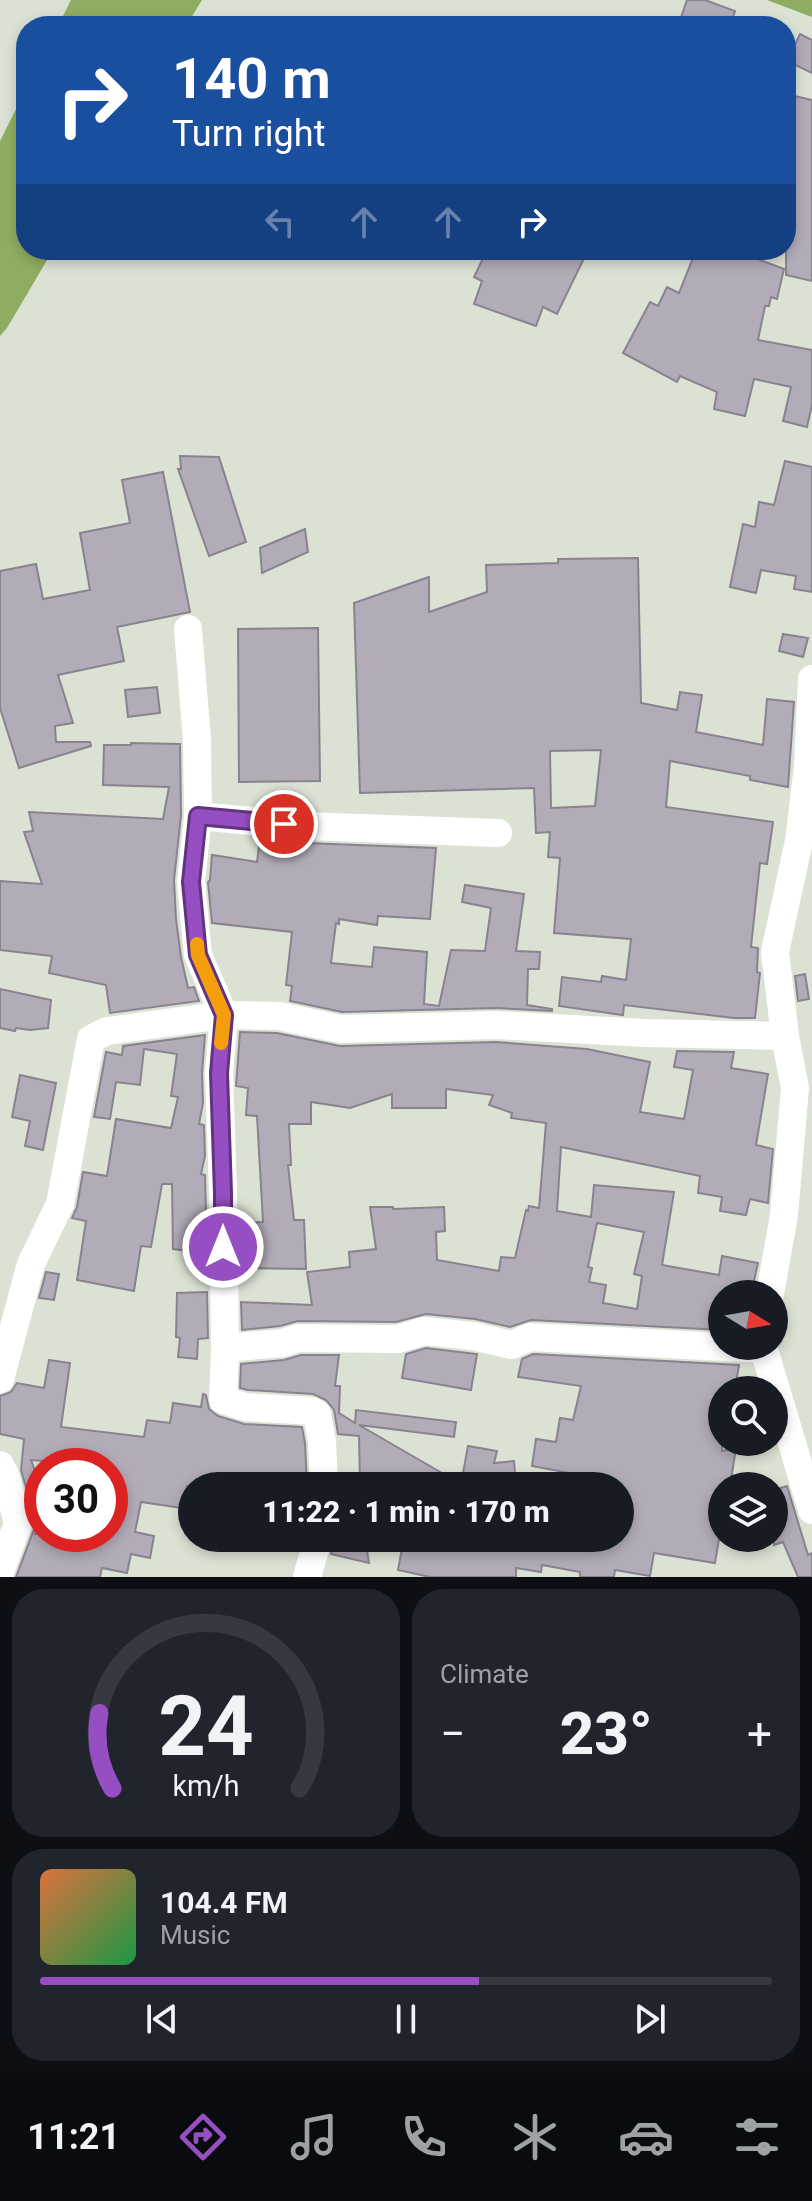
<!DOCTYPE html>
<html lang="en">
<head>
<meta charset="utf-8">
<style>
	:root { --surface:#171b24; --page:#20242c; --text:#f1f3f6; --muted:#9ea1a6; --line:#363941; --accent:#964fc2 }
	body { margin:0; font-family:Roboto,sans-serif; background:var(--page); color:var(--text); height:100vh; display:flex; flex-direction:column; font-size:30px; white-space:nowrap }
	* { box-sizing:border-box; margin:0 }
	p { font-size:26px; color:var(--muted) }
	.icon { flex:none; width:44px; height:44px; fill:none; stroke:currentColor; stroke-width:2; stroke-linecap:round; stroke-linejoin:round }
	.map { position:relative; height:1577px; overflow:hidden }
	.drawer { display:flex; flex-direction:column; gap:12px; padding:12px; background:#0d0f14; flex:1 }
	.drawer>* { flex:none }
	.banner { position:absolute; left:16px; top:16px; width:780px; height:244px; border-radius:32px; box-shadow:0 4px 12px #0003; background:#1a4fa0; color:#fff; overflow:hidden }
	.needle { width:52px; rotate:101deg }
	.fabs { position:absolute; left:708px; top:1280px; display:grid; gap:16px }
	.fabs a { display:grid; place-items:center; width:80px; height:80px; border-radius:50%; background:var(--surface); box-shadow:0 4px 12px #0003; font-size:40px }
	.speed { position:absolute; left:24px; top:1448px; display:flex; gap:16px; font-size:40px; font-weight:700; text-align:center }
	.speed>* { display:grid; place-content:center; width:104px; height:104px; border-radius:50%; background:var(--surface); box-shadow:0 4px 12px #0003; line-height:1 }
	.speed .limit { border:12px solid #d22; background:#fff; color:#111 }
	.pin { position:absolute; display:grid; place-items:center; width:68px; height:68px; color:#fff; margin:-34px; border:4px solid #fff; border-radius:50%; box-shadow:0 2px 8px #0007 }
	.me { position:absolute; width:88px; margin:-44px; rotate:0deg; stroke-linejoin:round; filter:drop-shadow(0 0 6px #0008) }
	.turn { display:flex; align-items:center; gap:28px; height:168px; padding:0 24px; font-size:36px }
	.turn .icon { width:104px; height:104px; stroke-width:2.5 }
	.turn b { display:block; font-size:56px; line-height:68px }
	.lanes { display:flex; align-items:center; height:76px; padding:0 24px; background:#0003; justify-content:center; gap:40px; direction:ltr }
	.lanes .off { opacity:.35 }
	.big { font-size:60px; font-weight:800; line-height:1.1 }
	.drawer .tile { flex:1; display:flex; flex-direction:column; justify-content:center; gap:12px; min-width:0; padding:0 28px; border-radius:32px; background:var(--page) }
	.drawer .dial { align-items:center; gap:0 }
	.dial svg { height:208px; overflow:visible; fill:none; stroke:var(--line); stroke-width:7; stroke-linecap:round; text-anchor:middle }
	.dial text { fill:var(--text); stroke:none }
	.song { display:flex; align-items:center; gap:24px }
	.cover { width:96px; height:96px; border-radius:12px; background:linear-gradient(135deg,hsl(20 70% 55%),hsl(140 70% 35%)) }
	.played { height:8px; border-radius:4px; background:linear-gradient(90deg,var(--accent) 60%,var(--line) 60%) }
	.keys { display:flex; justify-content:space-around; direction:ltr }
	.heat { display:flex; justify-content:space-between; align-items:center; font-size:44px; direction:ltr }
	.drawer .tiles { flex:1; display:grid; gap:12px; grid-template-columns:1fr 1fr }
	.tile:last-child { grid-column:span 2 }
	.trip { position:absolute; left:178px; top:1472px; width:456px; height:80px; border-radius:40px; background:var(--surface); box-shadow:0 4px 12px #0003; font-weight:800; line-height:80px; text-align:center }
	.tabs { display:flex; height:128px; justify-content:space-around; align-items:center; background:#090b0e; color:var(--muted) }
	.tabs .icon { width:56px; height:56px }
	.tabs .on { color:var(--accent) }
	.tabs b { font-size:36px; color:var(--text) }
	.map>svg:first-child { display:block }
	.water { fill:#8fad62 }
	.building { fill:#b2abb8; stroke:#89828f; stroke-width:2; fill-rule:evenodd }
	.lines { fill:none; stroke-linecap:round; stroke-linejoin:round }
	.minor { stroke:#fff; stroke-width:28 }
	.route-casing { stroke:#62337e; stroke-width:20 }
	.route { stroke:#964fc2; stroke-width:14 }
	.slow { stroke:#f59e0b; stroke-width:14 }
</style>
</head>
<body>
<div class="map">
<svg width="812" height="1577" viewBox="0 0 812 1577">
	<rect width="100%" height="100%" fill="#dbe2d4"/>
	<g class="water">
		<polygon points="71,0 202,0 186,26 58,26"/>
		<polygon points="767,0 812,0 812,17"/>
		<polygon points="26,89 26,250 53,250 7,328 0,336 0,141"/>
	</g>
	<g class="building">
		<polygon points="687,0 705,0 735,11 730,26 678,26"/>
		<polygon points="800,34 812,40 812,73 787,61"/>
		<polygon points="786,94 812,100 812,281 786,275"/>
		<polygon points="487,250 588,250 557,314 543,307 536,326 474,304 482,281 474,277"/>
		<polygon points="696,250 733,250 784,269 777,299 771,297 769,306 765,306 758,340 812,350 812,405 807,427 783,421 791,387 754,379 745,416 714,409 717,392 680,376 677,382 623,353 650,302 658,306 667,287 679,293"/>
		<polygon points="180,456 219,457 246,542 209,556 178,469 181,469"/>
		<polygon points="785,461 812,467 812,592 794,589 796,576 761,570 756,593 730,587 743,524 755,527 759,502 774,505"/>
		<polygon points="163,472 190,612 117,627 124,661 58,675 73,723 55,726 56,742 90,742 91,746 19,768 0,708 0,571 36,564 43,599 90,590 80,533 130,523 122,480"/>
		<polygon points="305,529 308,552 262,573 260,548"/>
		<path d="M638,558L641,703L677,710L680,692L702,695L696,732L763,745L767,699L794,702L788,787L750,780V776L670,761L666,807L773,822L767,864L760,863L751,947L758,948L757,972L760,973L755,1018H734L624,1005L623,1015L559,1006L562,977L601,982L602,976L626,980L631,939L554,933L560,858L548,857L550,832L536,833L534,788L360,793L354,603L429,577V612L487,592L486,565L558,563V559ZM601,750L595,806L551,808L550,751Z"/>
		<polygon points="318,628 320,781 239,782 238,629"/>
		<polygon points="783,634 808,638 803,657 779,651"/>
		<polygon points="157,687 160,713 128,717 125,690"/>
		<polygon points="131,743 180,744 181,815 174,880 176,919 181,957 188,988 194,987 199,1001 110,1013 106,985 49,973 52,956 0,950 0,881 42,884 24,832 33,831 29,812 163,819 169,787 103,785 104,745 131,745"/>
		<polygon points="260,839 305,843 436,848 430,919 378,916 377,925 339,919 339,924 336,923 331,963 372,967 374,947 427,952 424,1004 439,1006 451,950 485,951 491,908 462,902 465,885 524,894 516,951 540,952 539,969 528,969 527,1005 552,1009 552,1011 496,1008 342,1012 290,1001 292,986 286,985 292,932 212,923 208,882 210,880 212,855 257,862"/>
		<polygon points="805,974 809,999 798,1001 795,976"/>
		<polygon points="0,989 51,1000 48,1028 30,1030 16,1028 15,1031 0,1028"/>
		<path d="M240,1032L277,1033L340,1046L496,1042L587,1049L650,1062L640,1112L684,1119L693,1070L674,1067L677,1051L734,1052L731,1068L768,1074L756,1145L773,1149L768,1203L750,1199L746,1215L720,1211L722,1197L698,1193L700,1176L561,1147L557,1211L591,1217L594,1185L674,1192L662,1265L719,1275L722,1256L758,1263L751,1294H722V1330L531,1320L510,1327L475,1319L426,1314L396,1322L298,1321L280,1326L242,1330L241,1302L312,1305L307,1272L350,1267L349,1252L376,1249L370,1207H393V1209L444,1207L445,1231L436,1232L437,1260L499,1271L501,1257L515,1258L526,1210L528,1211L529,1206L539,1208L546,1123L511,1118L512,1113L489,1105L493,1095L446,1089V1108H392V1094L350,1108L311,1102V1124H289L291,1165H288L294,1220H304L306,1269L241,1268L240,1223L263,1222L257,1116L246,1115L248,1088L236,1086ZM597,1223L644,1232L634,1274L642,1276L637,1309L603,1303L606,1285L589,1282L592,1268L588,1267Z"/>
		<polygon points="205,1035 202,1073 203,1103 199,1124 204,1125 205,1156 201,1174 205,1175 207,1253 173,1249 172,1184 162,1184 151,1247 141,1246 134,1291 77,1280 86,1221 72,1218 77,1207 83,1172 107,1176 116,1119 171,1128 178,1097 171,1096 177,1054 144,1049 140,1085 116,1082 110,1119 94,1117 106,1052 122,1055 123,1046"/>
		<polygon points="20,1075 56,1083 43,1150 25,1146 30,1121 12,1117"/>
		<polygon points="46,1272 59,1274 54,1300 39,1298"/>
		<polygon points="207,1292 208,1338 198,1339 197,1359 178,1357 180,1338 176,1337 177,1293"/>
		<polygon points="426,1348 477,1354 471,1390 402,1378 406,1354"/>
		<polygon points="533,1354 739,1365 735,1390 722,1390 722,1451 736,1448 730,1486 722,1486 722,1533 720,1533 715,1563 654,1553 650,1576 615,1570 614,1577 580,1577 580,1572 542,1565 541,1572 516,1568 516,1577 430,1577 398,1570 404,1538 620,1538 620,1486 584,1486 585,1476 532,1466 536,1439 556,1442 560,1418 573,1420 581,1386 518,1377 522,1359"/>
		<polygon points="301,1355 339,1355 335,1386 340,1386 339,1413 355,1423 356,1410 456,1422 454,1437 359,1425 461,1484 468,1446 497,1451 494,1463 514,1461 516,1486 360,1486 359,1436 338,1434 334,1410 326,1400 313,1394 248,1390 240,1388 241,1364 284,1360"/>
		<path d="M49,1360L70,1363L61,1427L144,1437L147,1420L170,1423L173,1403L201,1407L203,1394L206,1395L209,1409L218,1416L244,1424L302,1427L305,1443L307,1486H187L181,1508L141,1502L135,1532L154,1536L150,1558L131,1554L127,1573L102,1568L100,1577H16L34,1529L35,1519L21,1470L24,1439L0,1434V1396L11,1392L17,1383L44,1388ZM70,1458L110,1464V1534H35L42,1501V1490L31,1460L69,1463Z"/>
		<polygon points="787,1486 808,1555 812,1553 812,1577 798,1577 783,1542 774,1545 774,1490"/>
		<polygon points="335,1538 365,1538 369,1563 331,1554"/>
	</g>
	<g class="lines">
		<g class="minor">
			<polyline points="188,629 197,740 198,816 191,882 198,955 224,1015 219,1073 223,1193 225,1348 223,1400 245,1407 312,1411 317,1414 322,1441 324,1486"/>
			<polyline points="198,816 306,826 498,833"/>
			<polyline points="770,1294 784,1215 795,1088 785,1036 775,952 799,841 808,766 812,679"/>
			<polyline points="763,1346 812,1510"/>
			<polyline points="225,1348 283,1343 298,1338 398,1339 424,1331 473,1336 512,1345 530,1337 763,1349"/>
			<polyline points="0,1379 31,1264 60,1204 91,1039 107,1031 224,1015 279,1016 340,1029 496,1025 646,1033 785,1036"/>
			<polyline points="0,1465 5,1475 18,1523 0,1572"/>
			<polyline points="307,1577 318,1538"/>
		</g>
	</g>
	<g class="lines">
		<defs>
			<polyline id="route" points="223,1247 223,1193 219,1073 224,1015 198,955 191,882 198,816 284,824"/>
		</defs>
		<use href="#route" class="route-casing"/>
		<use href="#route" class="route"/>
		<polyline class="slow" points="197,944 198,955 224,1015 221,1043"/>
	</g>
</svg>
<div class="fabs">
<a><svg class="needle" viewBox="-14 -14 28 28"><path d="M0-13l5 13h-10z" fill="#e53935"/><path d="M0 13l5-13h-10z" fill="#9ea1a6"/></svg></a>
<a><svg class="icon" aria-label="search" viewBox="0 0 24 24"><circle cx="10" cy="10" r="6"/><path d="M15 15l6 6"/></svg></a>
<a><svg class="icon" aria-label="layers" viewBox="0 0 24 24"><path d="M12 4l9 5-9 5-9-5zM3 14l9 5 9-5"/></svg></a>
</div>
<div class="speed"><div class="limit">30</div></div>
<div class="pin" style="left:284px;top:824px;background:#d93025"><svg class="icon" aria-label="arrive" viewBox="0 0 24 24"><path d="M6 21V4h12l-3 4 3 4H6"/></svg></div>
<svg class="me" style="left:223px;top:1247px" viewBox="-20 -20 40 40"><circle r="17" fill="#964fc2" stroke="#fff" stroke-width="3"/><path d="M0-11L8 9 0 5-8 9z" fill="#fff"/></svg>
<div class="trip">11:22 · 1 min · 170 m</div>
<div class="banner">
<div class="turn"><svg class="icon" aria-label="right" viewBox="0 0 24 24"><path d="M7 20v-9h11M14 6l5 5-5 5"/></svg><div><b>140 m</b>Turn right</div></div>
<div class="lanes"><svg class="icon off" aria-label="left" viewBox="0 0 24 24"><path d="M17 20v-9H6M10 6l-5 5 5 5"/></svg><svg class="icon off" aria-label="ahead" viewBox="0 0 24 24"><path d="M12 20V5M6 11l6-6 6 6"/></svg><svg class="icon off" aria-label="ahead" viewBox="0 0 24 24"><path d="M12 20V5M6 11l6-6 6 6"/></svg><svg class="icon" aria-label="right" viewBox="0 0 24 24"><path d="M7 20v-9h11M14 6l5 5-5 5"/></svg></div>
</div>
</div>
<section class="drawer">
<div class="tiles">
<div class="tile dial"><svg viewBox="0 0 100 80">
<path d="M14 69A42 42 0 1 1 86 69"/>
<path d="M14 69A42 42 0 0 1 9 40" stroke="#964fc2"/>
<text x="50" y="56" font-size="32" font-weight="700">24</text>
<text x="50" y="72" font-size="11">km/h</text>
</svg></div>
<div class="tile"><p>Climate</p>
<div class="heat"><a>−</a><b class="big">23°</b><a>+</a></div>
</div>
<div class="tile">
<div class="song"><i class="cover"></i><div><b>104.4 FM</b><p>Music</p></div></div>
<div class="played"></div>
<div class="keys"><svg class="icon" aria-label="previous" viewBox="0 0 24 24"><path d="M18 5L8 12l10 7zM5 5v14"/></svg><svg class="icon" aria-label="pause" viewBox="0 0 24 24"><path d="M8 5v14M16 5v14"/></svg><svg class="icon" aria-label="next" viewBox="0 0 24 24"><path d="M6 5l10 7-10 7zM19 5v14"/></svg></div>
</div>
</div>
</section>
<nav class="tabs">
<b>11:21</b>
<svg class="icon on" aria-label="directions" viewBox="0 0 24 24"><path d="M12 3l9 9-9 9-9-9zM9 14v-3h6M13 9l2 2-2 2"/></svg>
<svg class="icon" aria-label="music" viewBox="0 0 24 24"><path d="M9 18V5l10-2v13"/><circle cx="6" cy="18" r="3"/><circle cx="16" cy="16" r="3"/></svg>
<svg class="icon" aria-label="phone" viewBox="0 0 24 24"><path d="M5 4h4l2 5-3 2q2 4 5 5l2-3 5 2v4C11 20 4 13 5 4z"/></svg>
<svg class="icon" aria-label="climate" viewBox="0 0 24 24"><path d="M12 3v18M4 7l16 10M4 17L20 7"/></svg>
<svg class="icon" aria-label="car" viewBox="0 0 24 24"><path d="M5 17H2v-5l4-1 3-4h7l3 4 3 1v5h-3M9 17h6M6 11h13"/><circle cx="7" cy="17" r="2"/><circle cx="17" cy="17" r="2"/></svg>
<svg class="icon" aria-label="filters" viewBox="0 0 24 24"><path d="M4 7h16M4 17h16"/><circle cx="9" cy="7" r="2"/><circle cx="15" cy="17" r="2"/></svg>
</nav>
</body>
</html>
